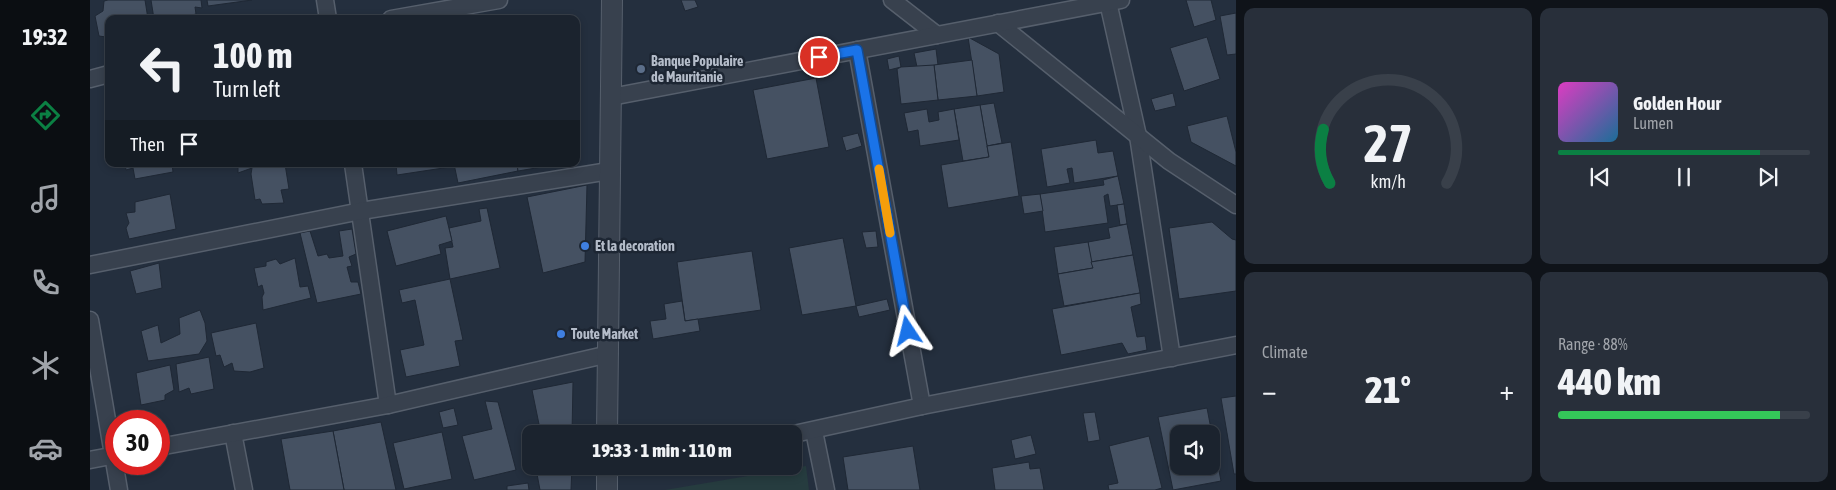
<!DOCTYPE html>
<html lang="en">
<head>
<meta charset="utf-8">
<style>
	:root { --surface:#1b232e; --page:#282f3a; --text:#f1f3f6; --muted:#a0a4aa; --line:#39404a; --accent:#0b8043 }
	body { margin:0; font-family:"Asap Condensed",sans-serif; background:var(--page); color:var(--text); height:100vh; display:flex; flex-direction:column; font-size:19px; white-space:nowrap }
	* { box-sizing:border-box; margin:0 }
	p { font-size:16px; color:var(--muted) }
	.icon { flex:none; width:28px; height:28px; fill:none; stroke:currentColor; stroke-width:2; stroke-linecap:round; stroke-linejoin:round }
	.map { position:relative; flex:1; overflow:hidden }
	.panel { display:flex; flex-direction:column; gap:8px; padding:8px; background:#0f1319; width:600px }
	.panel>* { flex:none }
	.top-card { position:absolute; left:15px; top:15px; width:475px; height:152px; border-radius:10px; box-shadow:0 2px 8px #0003,0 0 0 1px var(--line); background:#1b232e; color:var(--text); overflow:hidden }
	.controls { position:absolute; left:1080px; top:425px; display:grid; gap:10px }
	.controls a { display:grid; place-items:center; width:50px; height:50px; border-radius:10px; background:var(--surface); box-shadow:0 2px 8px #0003,0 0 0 1px var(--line); font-size:25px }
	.speed { position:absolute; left:15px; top:410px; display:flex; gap:10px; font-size:25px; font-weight:700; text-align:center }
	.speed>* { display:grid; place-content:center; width:65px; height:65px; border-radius:50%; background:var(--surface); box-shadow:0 2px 8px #0003,0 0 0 1px var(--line); line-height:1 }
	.speed .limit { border:8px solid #d22; background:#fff; color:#111 }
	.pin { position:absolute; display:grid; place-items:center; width:42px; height:42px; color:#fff; margin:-21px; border:2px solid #fff; border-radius:50%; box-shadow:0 1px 5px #0007 }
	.me { position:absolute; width:55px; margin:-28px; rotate:350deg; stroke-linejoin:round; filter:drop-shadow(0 0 4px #0008) }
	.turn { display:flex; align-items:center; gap:18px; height:105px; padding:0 25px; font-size:22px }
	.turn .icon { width:65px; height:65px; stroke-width:2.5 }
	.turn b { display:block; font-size:35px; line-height:42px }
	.then { display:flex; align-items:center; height:48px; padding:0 25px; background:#0003; gap:10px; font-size:19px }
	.big { font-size:38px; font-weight:800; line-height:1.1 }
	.panel .tile { flex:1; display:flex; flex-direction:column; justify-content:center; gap:8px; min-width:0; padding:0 18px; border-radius:10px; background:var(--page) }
	.panel .dial { align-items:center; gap:0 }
	.dial svg { height:130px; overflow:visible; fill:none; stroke:var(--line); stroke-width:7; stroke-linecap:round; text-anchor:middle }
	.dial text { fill:var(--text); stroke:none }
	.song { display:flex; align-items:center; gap:15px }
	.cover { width:60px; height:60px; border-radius:8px; background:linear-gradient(135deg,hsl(310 70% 55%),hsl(200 70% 35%)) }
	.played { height:5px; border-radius:2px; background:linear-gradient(90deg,var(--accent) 80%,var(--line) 80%) }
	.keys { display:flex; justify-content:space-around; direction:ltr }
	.heat { display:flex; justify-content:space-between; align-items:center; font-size:28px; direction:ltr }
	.charge { height:8px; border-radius:4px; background:linear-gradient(90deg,#34c759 88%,var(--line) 0) }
	.panel .tiles { flex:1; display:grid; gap:8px; grid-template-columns:repeat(2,1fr) }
	.trip { position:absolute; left:432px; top:425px; width:280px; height:50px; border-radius:10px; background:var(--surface); box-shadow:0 2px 8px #0003,0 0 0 1px var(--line); font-weight:800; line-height:50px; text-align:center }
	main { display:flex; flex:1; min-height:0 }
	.menu { display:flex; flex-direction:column; width:90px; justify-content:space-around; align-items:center; background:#0b0e12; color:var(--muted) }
	.menu .icon { width:35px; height:35px }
	.menu .on { color:var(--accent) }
	.menu b { font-size:22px; color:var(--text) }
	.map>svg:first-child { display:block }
	.green { fill:#263c3f }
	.building { fill:#455162; stroke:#1f2835; fill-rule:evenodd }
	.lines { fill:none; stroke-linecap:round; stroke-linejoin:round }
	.minor-casing { stroke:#565f6c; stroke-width:19 }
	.tertiary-casing { stroke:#565f6c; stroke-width:22 }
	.minor { stroke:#38414e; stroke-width:16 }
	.tertiary { stroke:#38414e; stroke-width:20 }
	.route-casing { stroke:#114b97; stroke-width:12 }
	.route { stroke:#1a73e8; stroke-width:9 }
	.slow { stroke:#f59e0b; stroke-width:9 }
	.service-dot { fill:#5c6f8a; stroke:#1d2633; stroke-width:2 }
	.shop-dot { fill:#3f7fe0; stroke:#1d2633; stroke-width:2 }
	.labels { text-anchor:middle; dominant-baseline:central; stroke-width:5; stroke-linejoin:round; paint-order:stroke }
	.poi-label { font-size:14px; font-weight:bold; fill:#b4bcc9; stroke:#1d2633; text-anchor:start }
</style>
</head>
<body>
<main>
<nav class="menu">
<b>19:32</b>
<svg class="icon on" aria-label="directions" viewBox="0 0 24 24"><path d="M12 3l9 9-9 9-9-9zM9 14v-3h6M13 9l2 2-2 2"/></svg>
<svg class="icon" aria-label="music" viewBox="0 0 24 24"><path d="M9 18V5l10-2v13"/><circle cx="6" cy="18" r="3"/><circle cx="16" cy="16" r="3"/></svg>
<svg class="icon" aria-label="phone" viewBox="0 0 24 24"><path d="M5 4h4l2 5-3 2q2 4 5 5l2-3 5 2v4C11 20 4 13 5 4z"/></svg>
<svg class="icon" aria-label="climate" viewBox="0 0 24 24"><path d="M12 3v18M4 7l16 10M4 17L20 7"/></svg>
<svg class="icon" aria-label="car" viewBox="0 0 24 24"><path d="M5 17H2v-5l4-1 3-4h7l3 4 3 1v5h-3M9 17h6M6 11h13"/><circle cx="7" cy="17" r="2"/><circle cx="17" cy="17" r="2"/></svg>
</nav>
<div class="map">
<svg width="1146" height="490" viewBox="0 0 1146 490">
	<rect width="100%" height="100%" fill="#242f3e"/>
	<polygon class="green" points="716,466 719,490 575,490"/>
	<g class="building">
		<polygon points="18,0 55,0 58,19 19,19 18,49 16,37 9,36 5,16 13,11 14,1"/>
		<polygon points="61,0 111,0 112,8 105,7 106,14 84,19 64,19"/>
		<polygon points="117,0 162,0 118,6"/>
		<polygon points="591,0 605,0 608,7 595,11"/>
		<polygon points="1096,0 1121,0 1126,20 1104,27"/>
		<polygon points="1146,13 1146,54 1137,55 1130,16"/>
		<polygon points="878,37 909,54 914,92 887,96"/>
		<polygon points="1117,37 1130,79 1094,91 1080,48"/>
		<polygon points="846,49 848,65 827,67 824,53"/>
		<polygon points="809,56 811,67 799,70 797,59"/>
		<polygon points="882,60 887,96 848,100 844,65"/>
		<polygon points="844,65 848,100 811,104 807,69 811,67"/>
		<polygon points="726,78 739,147 677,159 663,90"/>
		<polygon points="1083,93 1086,106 1065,111 1061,99"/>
		<polygon points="904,103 912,143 897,146 890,105"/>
		<polygon points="890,105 899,157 873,161 864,109"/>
		<polygon points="837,109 839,122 849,120 848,112 864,109 869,140 830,146 828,130 818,132 814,113"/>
		<polygon points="1137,116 1146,152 1146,166 1101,142 1097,126"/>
		<polygon points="768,133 772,146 756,151 752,137"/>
		<polygon points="1006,140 1008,153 1023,151 1028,176 984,183 982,168 977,169 980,183 957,187 951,149"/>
		<polygon points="921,142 929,196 858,208 851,165 899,157 897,146"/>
		<polygon points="35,164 82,164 83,172 45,179 43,168 36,170"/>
		<polygon points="148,164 195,164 199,189 191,190 194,203 172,204 170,199 165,200 161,174 162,168 148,173"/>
		<polygon points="306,164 360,164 360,167 307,175"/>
		<polygon points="364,164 427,164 428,171 368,183"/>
		<polygon points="427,164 470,164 428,171"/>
		<polygon points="1028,176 1034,204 1020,206 1018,194 1014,196 1018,223 955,232 950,194 1014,185 1013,180"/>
		<polygon points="497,185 495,262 453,273 437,197"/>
		<polygon points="80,194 86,229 39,239 36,228 39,223 36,213 45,212 45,202"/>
		<polygon points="950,194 953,211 934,214 931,196"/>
		<polygon points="1034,204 1037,224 1030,225 1027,205"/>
		<polygon points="397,208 410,268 360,279 355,248 363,247 359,228 391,221 389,209"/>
		<polygon points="356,216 362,241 349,245 351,254 306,266 297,231"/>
		<polygon points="1122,222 1142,239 1146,240 1146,291 1089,299 1079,228"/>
		<polygon points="1037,224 1043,255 1001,262 998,242 1020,238 1018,228"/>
		<polygon points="262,229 266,254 259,257 262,266 257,267 261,282 268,282 271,294 227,303 210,233 220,231 228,256 237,254 239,258 253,256 249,231"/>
		<polygon points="786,231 788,247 776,248 772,232"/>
		<polygon points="753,238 766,306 712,315 699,248"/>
		<polygon points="998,242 1003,268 968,274 964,247"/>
		<polygon points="662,251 671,310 595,321 587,262"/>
		<polygon points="1043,255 1050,293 974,306 968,274 1003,268 1001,262"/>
		<polygon points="205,258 210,287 218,286 221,298 173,310 172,297 174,293 172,285 168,287 164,268 176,266 176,262 186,259 190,264"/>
		<polygon points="69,263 72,288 46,294 40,271"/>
		<polygon points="360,279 373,340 365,341 370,366 316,377 310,350 334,345 325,300 312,303 309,290"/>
		<polygon points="1050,293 1051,304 1041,307 1047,337 1055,336 1057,350 1038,354 1032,343 971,355 962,309"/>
		<polygon points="797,299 800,310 769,317 766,306"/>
		<polygon points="592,301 595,321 608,319 610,331 563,339 560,321 576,319 574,304"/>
		<polygon points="110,310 115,323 117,341 109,354 58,361 51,331 68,325 71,343 90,334 89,318"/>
		<polygon points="166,323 174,368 160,372 144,371 142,363 134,367 130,355 126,356 121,333"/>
		<polygon points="119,357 124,389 101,394 99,388 89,392 86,364"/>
		<polygon points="80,365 84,390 75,395 75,400 51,405 46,373"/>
		<polygon points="483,382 482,434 451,434 442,390"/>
		<polygon points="1146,396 1146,474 1144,474 1131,398"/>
		<polygon points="395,401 408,402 426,470 384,480 372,436 402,429"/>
		<polygon points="364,408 368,425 353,428 349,412"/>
		<path d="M1117,408L1131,481L1083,490L1068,417ZM1089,434H1121V466H1089Z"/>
		<polygon points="1005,412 1010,440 998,442 993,413"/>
		<polygon points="291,422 306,490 254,490 243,431"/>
		<polygon points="243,431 254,490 200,490 191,439"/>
		<polygon points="352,432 362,479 314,489 303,443"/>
		<polygon points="941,435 946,454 925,459 921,440"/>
		<polygon points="1059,436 1072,488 1065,490 1019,490 1018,485 1028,483 1019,446"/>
		<polygon points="823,446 830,490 758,490 753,457"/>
		<polygon points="939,462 940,469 950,468 954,490 905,490 902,468"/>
		<polygon points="459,466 482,466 481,490 450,490 447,474"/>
		<polygon points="438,483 439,490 417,490 417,486"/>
	</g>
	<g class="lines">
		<defs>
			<g id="minor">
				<polyline points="235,0 238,19"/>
				<polyline points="802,0 847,35"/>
				<polyline points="1018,2 1048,136 1082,358"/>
				<polyline points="301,19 409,0"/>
				<polyline points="908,23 1079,161 1146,205"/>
				<polyline points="767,50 832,406"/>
				<polyline points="0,79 19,74"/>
				<polyline points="521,97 1031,0"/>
				<polyline points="263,164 298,405"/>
				<polyline points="0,265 271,211 519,171"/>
				<polyline points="0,320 29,490"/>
				<polyline points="724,431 736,490"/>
				<polyline points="143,433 154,490"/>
				<polyline points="704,434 832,406 1146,345"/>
				<polyline points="69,447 298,405 519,354"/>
				<polyline points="0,460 26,455"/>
			</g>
			<g id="tertiary">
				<polyline points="517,434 522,0"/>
				<polyline points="517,490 517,466"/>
			</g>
		</defs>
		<use href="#minor" class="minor-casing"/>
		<use href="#tertiary" class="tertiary-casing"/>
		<use href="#minor" class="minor"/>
		<use href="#tertiary" class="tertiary"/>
	</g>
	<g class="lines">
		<defs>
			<polyline id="route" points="729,57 767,50 818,331"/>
		</defs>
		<use href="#route" class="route-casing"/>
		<use href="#route" class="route"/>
		<polyline class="slow" points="789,169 800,233"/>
	</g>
	<circle class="service-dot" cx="551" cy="69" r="5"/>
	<g class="shop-dot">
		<circle cx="495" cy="246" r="5"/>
		<circle cx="471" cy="334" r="5"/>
	</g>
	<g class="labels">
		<g class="poi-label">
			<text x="561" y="61">Banque Populaire<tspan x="561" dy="16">de Mauritanie</tspan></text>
			<text x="505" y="246">Et la decoration</text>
			<text x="481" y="334">Toute Market</text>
		</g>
	</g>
</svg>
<div class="controls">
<a><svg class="icon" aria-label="sound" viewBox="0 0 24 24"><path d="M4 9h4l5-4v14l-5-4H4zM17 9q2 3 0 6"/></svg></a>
</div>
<div class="speed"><div class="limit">30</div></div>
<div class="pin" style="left:729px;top:57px;background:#d93025"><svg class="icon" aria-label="arrive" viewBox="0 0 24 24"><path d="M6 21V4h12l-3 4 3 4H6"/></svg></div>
<svg class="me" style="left:818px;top:331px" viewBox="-20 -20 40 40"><path d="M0-17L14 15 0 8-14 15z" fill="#1a73e8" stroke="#fff" stroke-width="4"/></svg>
<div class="trip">19:33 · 1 min · 110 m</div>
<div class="top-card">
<div class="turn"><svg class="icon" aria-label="left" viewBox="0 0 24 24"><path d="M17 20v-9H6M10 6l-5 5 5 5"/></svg><div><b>100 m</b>Turn left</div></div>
<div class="then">Then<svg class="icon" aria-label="arrive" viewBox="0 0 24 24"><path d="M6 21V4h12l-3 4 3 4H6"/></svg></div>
</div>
</div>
<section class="panel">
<div class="tiles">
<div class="tile dial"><svg viewBox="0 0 100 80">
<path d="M14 69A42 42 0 1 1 86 69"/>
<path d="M14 69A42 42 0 0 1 10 36" stroke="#0b8043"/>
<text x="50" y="56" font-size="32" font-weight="700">27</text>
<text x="50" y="72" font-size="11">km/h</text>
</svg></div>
<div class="tile">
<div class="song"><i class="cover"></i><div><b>Golden Hour</b><p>Lumen</p></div></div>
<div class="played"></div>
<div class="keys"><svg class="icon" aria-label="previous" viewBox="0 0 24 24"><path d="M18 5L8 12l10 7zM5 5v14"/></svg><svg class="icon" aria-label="pause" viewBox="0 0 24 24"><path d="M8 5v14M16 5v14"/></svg><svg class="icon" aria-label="next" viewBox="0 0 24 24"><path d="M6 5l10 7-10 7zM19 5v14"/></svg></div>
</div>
<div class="tile"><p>Climate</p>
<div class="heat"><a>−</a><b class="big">21°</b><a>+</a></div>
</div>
<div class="tile"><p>Range · 88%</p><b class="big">440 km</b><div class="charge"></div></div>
</div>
</section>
</main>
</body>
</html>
